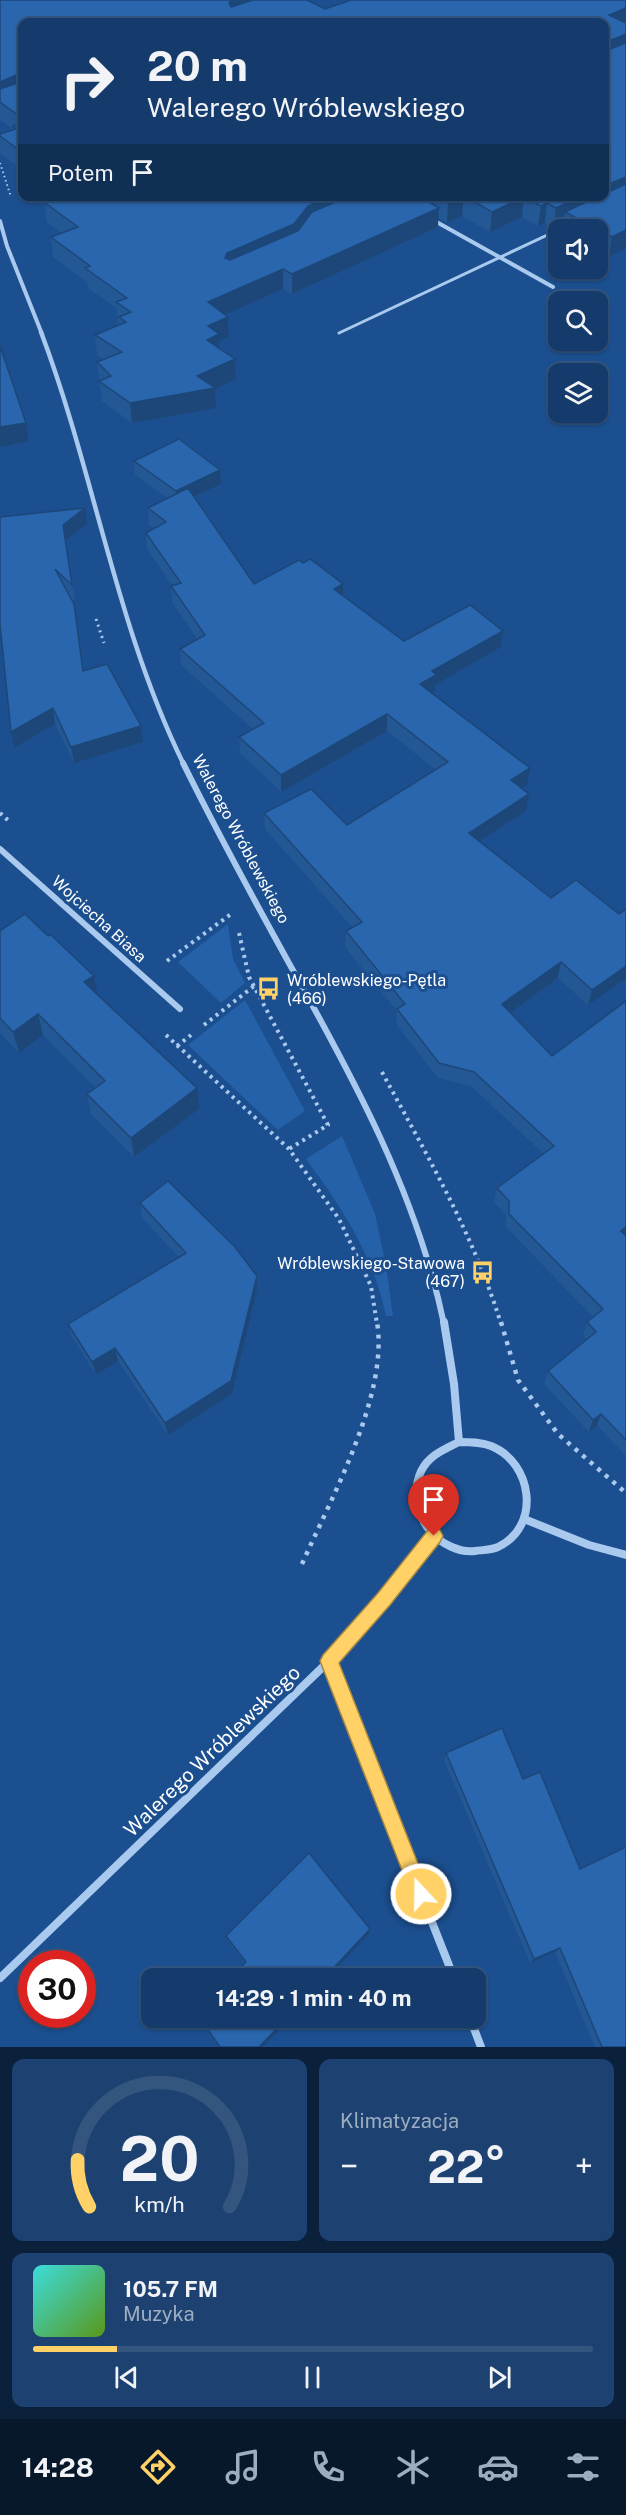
<!DOCTYPE html>
<html lang="pl">
<head>
<meta charset="utf-8">
<style>
	:root { --surface:#143b6b; --page:#1d4271; --text:#f1f3f6; --muted:#9dadc1; --line:#33557e; --accent:#ffd166 }
	body { margin:0; font-family:"Public Sans",sans-serif; background:var(--page); color:var(--text); height:100vh; display:flex; flex-direction:column; font-size:22px; white-space:nowrap }
	* { box-sizing:border-box; margin:0 }
	p { font-size:20px; color:var(--muted) }
	.icon { flex:none; width:33px; height:33px; fill:none; stroke:currentColor; stroke-width:2; stroke-linecap:round; stroke-linejoin:round }
	.map { position:relative; height:2047px; overflow:hidden }
	.side { display:flex; flex-direction:column; gap:12px; padding:12px; background:#0b203b; flex:1 }
	.side>* { flex:none }
	.top-card { position:absolute; left:18px; top:18px; width:591px; height:183px; border-radius:12px; box-shadow:0 2px 4px #0004,0 0 0 2px var(--line); background:#143b6b; color:var(--text); overflow:hidden }
	.fabs { position:absolute; left:548px; top:219px; display:grid; gap:12px }
	.fabs a { display:grid; place-items:center; width:60px; height:60px; border-radius:12px; background:var(--surface); box-shadow:0 2px 4px #0004,0 0 0 2px var(--line); font-size:30px }
	.speed { position:absolute; left:18px; top:1950px; display:flex; gap:12px; font-size:30px; font-weight:700; text-align:center }
	.speed>* { display:grid; place-content:center; width:78px; height:78px; border-radius:50%; background:var(--surface); box-shadow:0 2px 4px #0004,0 0 0 2px var(--line); line-height:1 }
	.speed .limit { border:9px solid #d22; background:#fff; color:#111 }
	.pin { position:absolute; display:grid; place-items:center; width:51px; height:51px; color:#fff; margin:-62px -26px; border-radius:50% 50% 50% 0; rotate:-45deg; box-shadow:0 0 6px #0007 }
	.pin .icon { rotate:45deg }
	.me { position:absolute; width:66px; margin:-33px; rotate:339deg; stroke-linejoin:round; filter:drop-shadow(0 0 4px #0008) }
	.turn { display:flex; align-items:center; gap:21px; height:126px; padding:0 30px; font-size:27px }
	.turn .icon { width:78px; height:78px; stroke-width:2.5 }
	.turn b { display:block; font-size:42px; line-height:51px }
	.then { display:flex; align-items:center; height:57px; padding:0 30px; background:#0003; gap:12px; font-size:22px }
	.big { font-size:45px; font-weight:700; line-height:1.1 }
	.side .widget { flex:1; display:flex; flex-direction:column; justify-content:center; gap:9px; min-width:0; padding:0 21px; border-radius:12px; background:var(--page) }
	.side .dial { align-items:center; gap:0 }
	.dial svg { height:156px; overflow:visible; fill:none; stroke:var(--line); stroke-width:7; stroke-linecap:round; text-anchor:middle }
	.dial text { fill:var(--text); stroke:none }
	.song { display:flex; align-items:center; gap:18px }
	.cover { width:72px; height:72px; border-radius:9px; background:linear-gradient(135deg,hsl(180 70% 55%),hsl(90 70% 35%)) }
	.played { height:6px; border-radius:3px; background:linear-gradient(90deg,var(--accent) 15%,var(--line) 15%) }
	.keys { display:flex; justify-content:space-around; direction:ltr }
	.heat { display:flex; justify-content:space-between; align-items:center; font-size:33px; direction:ltr }
	.side .tiles { flex:1; display:grid; gap:12px; grid-template-columns:1fr 1fr }
	.widget:last-child { grid-column:span 2 }
	.trip { position:absolute; left:141px; top:1968px; width:345px; height:60px; border-radius:12px; background:var(--surface); box-shadow:0 2px 4px #0004,0 0 0 2px var(--line); font-weight:700; line-height:60px; text-align:center }
	.tabs { display:flex; height:96px; justify-content:space-around; align-items:center; background:#08182b; color:var(--muted) }
	.tabs .icon { width:42px; height:42px }
	.tabs .selected { color:var(--accent) }
	.tabs b { font-size:27px; color:var(--text) }
	.map>svg:first-child { display:block }
	.green { fill:#2461a8 }
	.lines { fill:none; stroke-linecap:round; stroke-linejoin:round }
	.path-far3 { stroke:#a9c9ee; stroke-width:2; stroke-dasharray:1.5 3; stroke-linecap:butt }
	.path-far2 { stroke:#a9c9ee; stroke-width:3; stroke-dasharray:2 4; stroke-linecap:butt }
	.path-far1 { stroke:#a9c9ee; stroke-width:4; stroke-dasharray:3 4.5; stroke-linecap:butt }
	.path { stroke:#a9c9ee; stroke-width:4.5; stroke-dasharray:4 6; stroke-linecap:butt }
	.service { stroke:#a9c9ee; stroke-width:3 }
	.minor-far3 { stroke:#a9c9ee; stroke-width:4 }
	.minor-far2 { stroke:#a9c9ee; stroke-width:4.5 }
	.minor-far1 { stroke:#a9c9ee; stroke-width:6 }
	.minor { stroke:#a9c9ee; stroke-width:8 }
	.wall { fill:#245895 }
	.shaded-wall { fill:#1d4779 }
	.building { fill:#2a66ad; stroke:#1d4779; stroke-width:1.5 }
	.route { fill:#ffd166; stroke:#a68842; stroke-width:1.5 }
	.labels { text-anchor:middle; dominant-baseline:central; stroke-width:6; stroke-linejoin:round; paint-order:stroke }
	.street-label { font-size:16px; fill:#fff; stroke:#1b4f8f }
	.poi-label { font-size:16px; fill:#fff; stroke:#1b4f8f; text-anchor:start }
	.near-street-label { font-size:20px; fill:#fff; stroke:#1b4f8f }
</style>
</head>
<body>
<div class="map">
<svg width="626" height="2047" viewBox="0 0 626 2047">
	<rect width="100%" height="100%" fill="#1b4f8f"/>
	<g class="green">
		<polygon points="228,924 233,959 245,983 221,1003 178,962"/>
		<polygon points="245,1000 305,1111 278,1130 188,1045"/>
		<path d="M342,1136L375,1214L386,1266L393,1316H386C373,1255 343,1209 306,1159Z"/>
	</g>
	<g class="lines">
		<polyline class="path-far3" points="0,163 11,197"/>
		<polyline class="path-far2" points="96,619 104,643"/>
		<g class="path-far1">
			<polyline points="0,813 10,822"/>
			<polyline points="239,933 249,977 328,1125 289,1149"/>
			<polyline points="167,961 231,914"/>
			<polyline points="204,1025 254,986"/>
			<polyline points="166,1035 289,1149 339,1219 371,1286 377,1324"/>
			<polyline points="177,1046 191,1035"/>
			<path d="M382,1072C426,1154 474,1235 501,1324"/>
		</g>
		<g class="path">
			<polyline points="501,1322 518,1380 558,1434 626,1493"/>
			<path d="M302,1564C331,1498 389,1395 377,1322"/>
		</g>
		<polyline class="service" points="339,333 558,230"/>
		<g class="minor-far3">
			<polyline points="433,220 553,287"/>
			<polyline points="0,221 7,246 42,334"/>
		</g>
		<path class="minor-far2" d="M41,332C95,475 116,627 184,765"/>
		<g class="minor-far1">
			<path d="M183,763C217,832 253,898 290,965C354,1079 417,1195 444,1324"/>
			<polyline points="0,849 180,1009"/>
		</g>
		<g class="minor">
			<polyline points="444,1322 454,1384 459,1442"/>
			<path d="M459,1442C470,1442 481,1442 491,1446C532,1462 542,1526 498,1547C491,1550 483,1550 475,1551C460,1553 441,1544 431,1532C412,1510 410,1473 435,1455C442,1450 451,1446 459,1442Z"/>
			<polyline points="524,1519 589,1545 626,1555"/>
			<polyline points="329,1661 454,1978"/>
			<polyline points="0,1978 329,1661 384,1599 434,1536"/>
			<polyline points="470,2018 481,2047"/>
		</g>
	</g>
	<g class="wall">
		<polygon points="0,0 307,0 325,9 351,0 626,0 626,248 609,257 597,251 597,230 562,230 563,224 554,228 545,223 538,226 522,217 490,232 462,216 447,223 438,218 438,227 292,294 283,289 225,315 228,317 229,337 219,341 220,348 235,359 236,379 215,389 216,408 132,423 102,401 97,362 103,359 97,355 95,335 120,324 118,322 117,309 88,288 87,282 53,257 51,237 62,233 47,222 44,202 59,196 604,196 604,22 22,22 22,170 1,154 0,148 0,134 13,130 13,129 0,120"/>
		<polygon points="134,461 221,484 195,497 254,584 343,595 404,641 501,647 435,685 435,691 432,693 527,785 521,788 529,794 526,811 479,841 551,898 619,914 588,1005 558,978 510,1012 552,1056 626,1001 626,1456 597,1425 589,1432 544,1384 548,1371 587,1339 583,1335 587,1322 593,1317 506,1227 506,1215 494,1202 497,1188 544,1154 471,1086 438,1078 396,1024 397,1011 345,947 346,931 352,927 265,829 264,813 347,825 436,770 387,731 281,792 240,753 239,737 253,729 181,665 180,649 197,639 172,602 171,586 172,585 147,549 146,533 154,528 149,525 148,508 168,498 135,475"/>
		<polygon points="0,517 87,524 65,541 75,601 70,597 83,671 143,742 74,763 55,724 14,748"/>
		<polygon points="0,931 94,976 97,994 199,1109 134,1157 91,1114 87,1094 96,1088 43,1035 19,1053 0,1033"/>
		<polygon points="140,1203 257,1290 232,1394 168,1435 118,1361 96,1375 72,1337 68,1324 179,1257 142,1218"/>
		<polygon points="446,1753 626,2047 595,2047 555,1952 530,1963 444,1760"/>
		<polygon points="369,1934 245,1963 228,1941 226,1936"/>
	</g>
	<g class="shaded-wall">
		<polygon points="232,0 276,0 233,18 229,3"/>
		<polygon points="626,8 626,26 609,15"/>
		<polygon points="626,34 626,45 604,61 604,43"/>
		<polygon points="18,74 21,93 0,102 0,82"/>
		<polygon points="626,177 626,195 565,212 563,224 554,228 556,208 582,196 604,196 604,186"/>
		<polygon points="331,196 376,196 228,273 225,258 227,253 308,206"/>
		<polygon points="464,196 462,216 447,223 448,203"/>
		<polygon points="524,197 522,217 490,232 492,212"/>
		<polygon points="547,203 545,223 538,226 541,206"/>
		<polygon points="439,208 438,227 292,294 292,274"/>
		<polygon points="626,230 626,248 609,257 612,237"/>
		<polygon points="283,269 283,289 209,322 208,302"/>
		<polygon points="228,317 229,337 219,341 220,355 207,340 208,326"/>
		<polygon points="235,359 236,379 215,389 216,408 132,423 130,403 197,376"/>
		<polygon points="26,423 29,441 0,447 0,427"/>
		<polygon points="220,470 221,484 177,505 176,491"/>
		<polygon points="85,508 87,524 65,541 63,525"/>
		<polygon points="343,584 343,601 334,589"/>
		<polygon points="503,631 501,647 435,685 435,691 419,701 420,684 432,671"/>
		<polygon points="53,708 55,724 14,748 11,732"/>
		<polygon points="387,714 387,731 281,792 281,775"/>
		<polygon points="141,726 143,742 74,763 71,747"/>
		<polygon points="530,768 527,785 508,797 511,780"/>
		<polygon points="529,794 526,811 467,849 469,833"/>
		<polygon points="561,962 558,978 500,1020 502,1004"/>
		<polygon points="626,966 626,978 588,1005 592,990"/>
		<polygon points="94,976 98,997 84,982"/>
		<polygon points="38,1014 43,1035 19,1053 13,1032"/>
		<polygon points="197,1088 199,1109 134,1157 131,1138"/>
		<polygon points="626,1227 626,1237 621,1231"/>
		<polygon points="257,1276 257,1290 232,1394 168,1435 165,1423"/>
		<polygon points="115,1348 118,1361 96,1375 92,1362"/>
		<polygon points="601,1414 597,1425 589,1432 593,1420"/>
		<polygon points="370,1929 369,1934 327,1978 324,1978"/>
		<polygon points="560,1948 555,1952 530,1963 534,1959"/>
		<polygon points="287,2018 291,2018 263,2047 259,2047"/>
	</g>
	<g class="building">
		<polygon points="0,0 232,0 229,3 231,7 253,0 307,0 325,9 351,0 626,0 626,8 609,15 626,23 626,34 604,43 604,22 22,22 22,77 18,74 0,82"/>
		<polygon points="626,43 626,177 604,186 604,49 608,50"/>
		<polygon points="22,79 22,118 0,102 0,89 21,82"/>
		<polygon points="22,123 22,152 0,136 0,134 16,129 13,126"/>
		<polygon points="626,184 626,230 612,237 565,212 599,196 604,196 604,194"/>
		<polygon points="59,196 331,196 308,206 294,224 227,253 225,258 230,260 298,231 312,212 350,196 419,196 439,208 292,274 283,269 208,302 228,317 208,326 219,334 207,340 235,359 197,376 215,388 130,403 99,381 111,376 97,362 122,352 95,335 126,322 119,317 131,312 116,302 127,298 85,268 90,266 51,237 78,227 44,202"/>
		<polygon points="436,196 464,196 448,203"/>
		<polygon points="464,196 582,196 556,208 547,203 541,206 524,197 492,212"/>
		<polygon points="0,346 26,423 0,427"/>
		<polygon points="179,439 220,470 176,491 134,461"/>
		<polygon points="188,488 254,584 299,560 303,563 310,559 343,584 334,589 404,641 470,605 503,631 432,671 436,675 420,684 530,768 511,780 529,794 469,833 551,898 576,880 619,914 626,909 626,966 592,990 561,962 502,1004 552,1056 626,1001 626,1227 621,1231 626,1236 626,1440 601,1414 593,1420 548,1371 596,1332 587,1322 603,1309 509,1214 509,1201 497,1188 554,1146 474,1072 439,1063 397,1009 405,1004 346,931 362,922 264,813 311,789 347,825 448,762 387,714 281,775 239,737 264,723 180,649 205,635 171,586 181,583 146,533 166,522 148,508"/>
		<polygon points="85,508 63,525 72,585 55,569 74,604 83,671 107,664 141,726 71,747 53,708 11,732 0,624 0,517"/>
		<polygon points="25,914 48,936 51,935 94,976 84,982 197,1088 131,1138 87,1094 105,1081 38,1014 13,1032 0,1018 0,931"/>
		<polygon points="168,1181 235,1247 257,1276 231,1381 165,1423 115,1348 92,1362 68,1324 186,1253 140,1203"/>
		<polygon points="502,1728 523,1779 540,1772 580,1869 626,1847 626,2047 602,2047 560,1948 534,1959 446,1753"/>
		<polygon points="309,1853 370,1929 324,1978 230,1978 246,1962 226,1936"/>
		<polygon points="200,2018 287,2018 259,2047 220,2047"/>
	</g>
	<polygon class="route" points="434,1527 440,1530 443,1536 440,1542 390,1605 339,1663 430,1894 428,1901 421,1903 414,1901 320,1661 323,1655 378,1593 428,1530"/>
	<defs>
		<symbol id="bus-bare" viewBox="-9 -9 18 18"><path d="M-5-6H5V4H4V6H2V4H-2V6H-4V4H-5ZM-3.5-4V0h7V-4ZM-3.5 1.2v1.5H-2V1.2ZM2 1.2v1.5H3.5V1.2Z" fill="#ffd166" stroke="#1b4f8f" stroke-width="2.5" paint-order="stroke"/></symbol>
	</defs>
	<g fill-rule="evenodd">
		<use href="#bus-bare" x="252" y="972" width="33" height="33"/>
		<use href="#bus-bare" x="466" y="1256" width="33" height="33"/>
	</g>
	<g class="labels">
		<g class="street-label">
			<text transform="translate(241 839) rotate(62)">Walerego Wróblewskiego</text>
			<text transform="translate(99 919) rotate(42)">Wojciecha Biasa</text>
		</g>
		<g class="poi-label">
			<text x="287" y="980">Wróblewskiego-Pętla<tspan x="287" dy="18">(466)</tspan></text>
			<text x="465" y="1263" text-anchor="end">Wróblewskiego-Stawowa<tspan x="465" dy="18">(467)</tspan></text>
		</g>
		<g class="near-street-label">
			<text transform="translate(212 1751) rotate(-44)">Walerego Wróblewskiego</text>
		</g>
	</g>
</svg>
<div class="fabs">
<a><svg class="icon" aria-label="sound" viewBox="0 0 24 24"><path d="M4 9h4l5-4v14l-5-4H4zM17 9q2 3 0 6"/></svg></a>
<a><svg class="icon" aria-label="search" viewBox="0 0 24 24"><circle cx="10" cy="10" r="6"/><path d="M15 15l6 6"/></svg></a>
<a><svg class="icon" aria-label="layers" viewBox="0 0 24 24"><path d="M12 4l9 5-9 5-9-5zM3 14l9 5 9-5"/></svg></a>
</div>
<div class="speed"><div class="limit">30</div></div>
<div class="pin" style="left:434px;top:1536px;background:#d93025"><svg class="icon" aria-label="arrive" viewBox="0 0 24 24"><path d="M6 21V4h12l-3 4 3 4H6"/></svg></div>
<svg class="me" style="left:421px;top:1894px" viewBox="-20 -20 40 40"><circle r="17" fill="#ffd166" stroke="#fff" stroke-width="3"/><path d="M0-11L8 9 0 5-8 9z" fill="#fff"/></svg>
<div class="trip">14:29 · 1 min · 40 m</div>
<div class="top-card">
<div class="turn"><svg class="icon" aria-label="right" viewBox="0 0 24 24"><path d="M7 20v-9h11M14 6l5 5-5 5"/></svg><div><b>20 m</b>Walerego Wróblewskiego</div></div>
<div class="then">Potem<svg class="icon" aria-label="arrive" viewBox="0 0 24 24"><path d="M6 21V4h12l-3 4 3 4H6"/></svg></div>
</div>
</div>
<section class="side">
<div class="tiles">
<div class="widget dial"><svg viewBox="0 0 100 80">
<path d="M14 69A42 42 0 1 1 86 69"/>
<path d="M14 69A42 42 0 0 1 8 45" stroke="#ffd166"/>
<text x="50" y="56" font-size="32" font-weight="700">20</text>
<text x="50" y="72" font-size="11">km/h</text>
</svg></div>
<div class="widget"><p>Klimatyzacja</p>
<div class="heat"><a>−</a><b class="big">22°</b><a>+</a></div>
</div>
<div class="widget">
<div class="song"><i class="cover"></i><div><b>105.7 FM</b><p>Muzyka</p></div></div>
<div class="played"></div>
<div class="keys"><svg class="icon" aria-label="previous" viewBox="0 0 24 24"><path d="M18 5L8 12l10 7zM5 5v14"/></svg><svg class="icon" aria-label="pause" viewBox="0 0 24 24"><path d="M8 5v14M16 5v14"/></svg><svg class="icon" aria-label="next" viewBox="0 0 24 24"><path d="M6 5l10 7-10 7zM19 5v14"/></svg></div>
</div>
</div>
</section>
<nav class="tabs">
<b>14:28</b>
<svg class="icon selected" aria-label="directions" viewBox="0 0 24 24"><path d="M12 3l9 9-9 9-9-9zM9 14v-3h6M13 9l2 2-2 2"/></svg>
<svg class="icon" aria-label="music" viewBox="0 0 24 24"><path d="M9 18V5l10-2v13"/><circle cx="6" cy="18" r="3"/><circle cx="16" cy="16" r="3"/></svg>
<svg class="icon" aria-label="phone" viewBox="0 0 24 24"><path d="M5 4h4l2 5-3 2q2 4 5 5l2-3 5 2v4C11 20 4 13 5 4z"/></svg>
<svg class="icon" aria-label="climate" viewBox="0 0 24 24"><path d="M12 3v18M4 7l16 10M4 17L20 7"/></svg>
<svg class="icon" aria-label="car" viewBox="0 0 24 24"><path d="M5 17H2v-5l4-1 3-4h7l3 4 3 1v5h-3M9 17h6M6 11h13"/><circle cx="7" cy="17" r="2"/><circle cx="17" cy="17" r="2"/></svg>
<svg class="icon" aria-label="filters" viewBox="0 0 24 24"><path d="M4 7h16M4 17h16"/><circle cx="9" cy="7" r="2"/><circle cx="15" cy="17" r="2"/></svg>
</nav>
</body>
</html>
